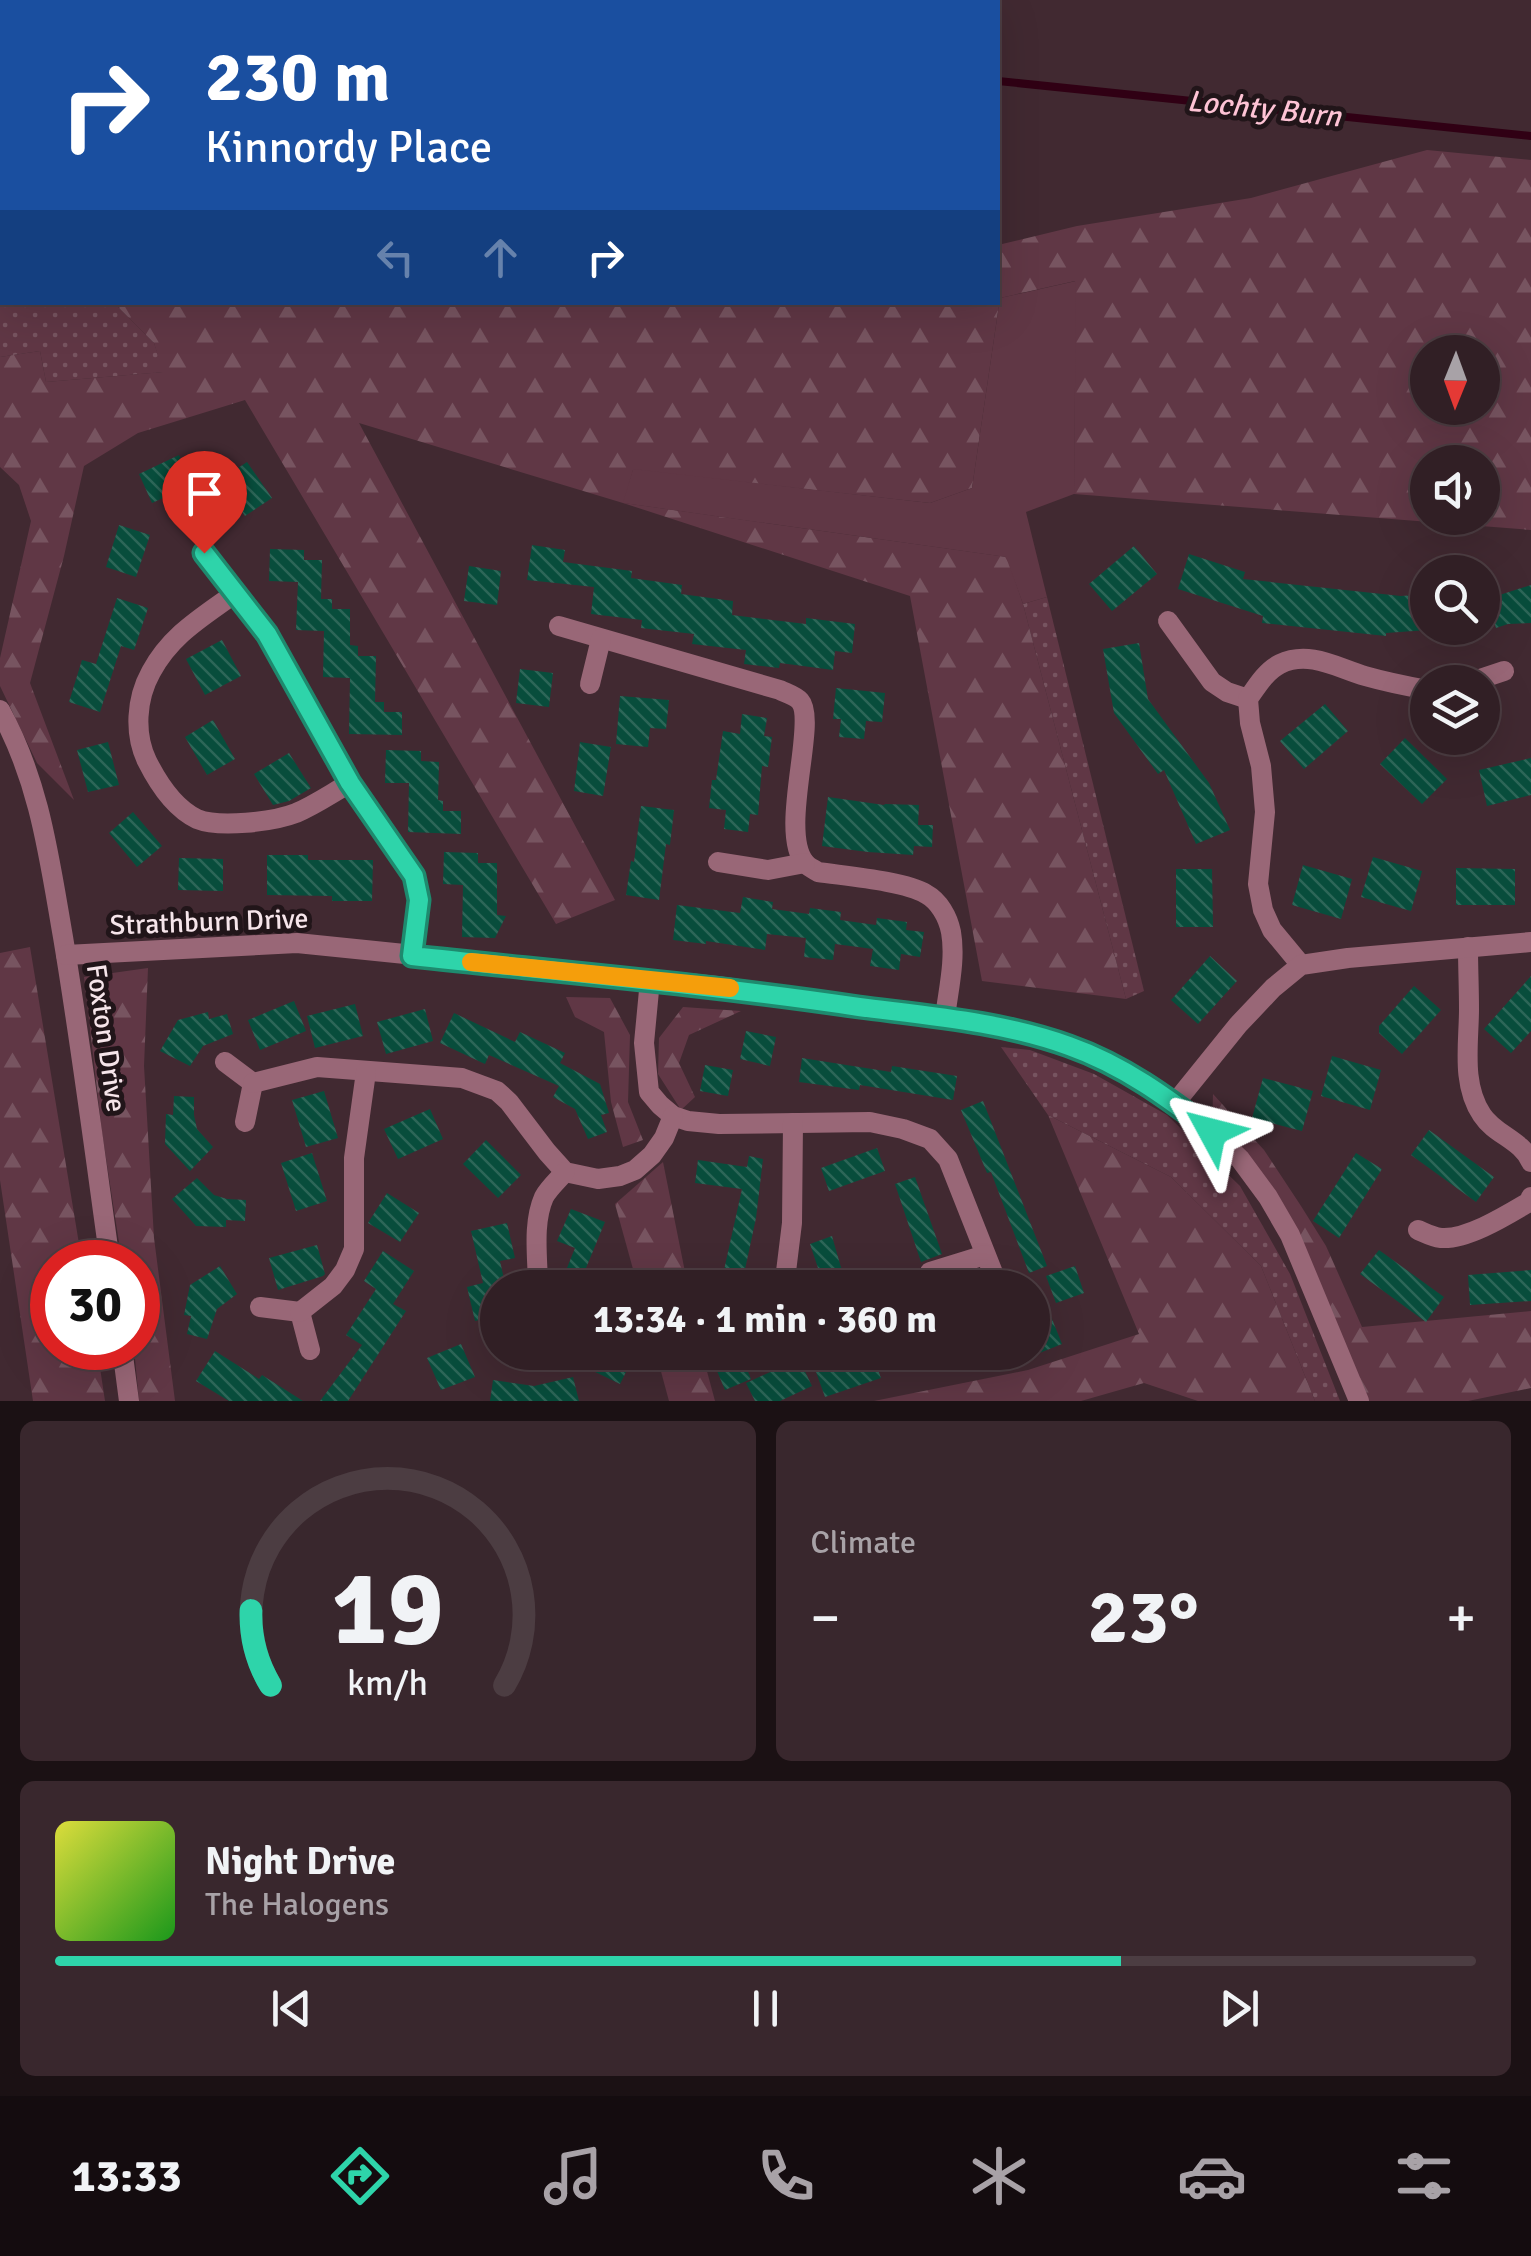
<!DOCTYPE html>
<html lang="en">
<head>
<meta charset="utf-8">
<style>
	:root { --surface:#311f25; --page:#39272d; --text:#f1f3f6; --muted:#a8a2a7; --line:#4c3d42; --accent:#2ed4aa }
	body { margin:0; font-family:Signika,sans-serif; background:var(--page); color:var(--text); height:100vh; display:flex; flex-direction:column; font-size:38px; white-space:nowrap }
	* { box-sizing:border-box; margin:0 }
	p { font-size:32px; color:var(--muted) }
	.icon { flex:none; width:55px; height:55px; fill:none; stroke:currentColor; stroke-width:2; stroke-linecap:round; stroke-linejoin:round }
	.map { position:relative; height:1401px; overflow:hidden }
	.details { display:flex; flex-direction:column; gap:20px; padding:20px; background:#1b1114; flex:1 }
	.details>* { flex:none }
	.top-card { position:absolute; left:0px; top:0px; width:1000px; height:305px; box-shadow:0 10px 40px #0002,0 0 0 2px var(--line); background:#1a4fa0; color:#fff; overflow:hidden }
	.needle { width:65px; rotate:181deg }
	.tools { position:absolute; left:1410px; top:335px; display:grid; gap:20px }
	.tools a { display:grid; place-items:center; width:90px; height:90px; border-radius:50%; background:var(--surface); box-shadow:0 10px 40px #0002,0 0 0 2px var(--line); font-size:50px }
	.speed { position:absolute; left:30px; top:1240px; display:flex; gap:20px; font-size:50px; font-weight:700; text-align:center }
	.speed>* { display:grid; place-content:center; width:130px; height:130px; border-radius:50%; background:var(--surface); box-shadow:0 10px 40px #0002,0 0 0 2px var(--line); line-height:1 }
	.speed .limit { border:15px solid #d22; background:#fff; color:#111 }
	.pin { position:absolute; display:grid; place-items:center; width:85px; height:85px; color:#fff; margin:-102px -42px; border-radius:50% 50% 50% 0; rotate:-45deg; box-shadow:0 0 10px #0007 }
	.pin .icon { rotate:45deg }
	.me { position:absolute; width:110px; margin:-55px; rotate:308deg; stroke-linejoin:round; filter:drop-shadow(0 0 8px #0008) }
	.turn { display:flex; align-items:center; gap:35px; height:210px; padding:0 40px; font-size:45px }
	.turn .icon { width:130px; height:130px; stroke-width:2.5 }
	.turn b { display:block; font-size:70px; line-height:85px }
	.lanes { display:flex; align-items:center; height:95px; padding:0 40px; background:#0003; justify-content:center; gap:50px; direction:ltr }
	.lanes .off { opacity:.35 }
	.big { font-size:75px; font-weight:700; line-height:1.1 }
	.details .widget { flex:1; display:flex; flex-direction:column; justify-content:center; gap:15px; min-width:0; padding:0 35px; border-radius:15px; background:var(--page) }
	.details .dial { align-items:center; gap:0 }
	.dial svg { height:260px; overflow:visible; fill:none; stroke:var(--line); stroke-width:7; stroke-linecap:round; text-anchor:middle }
	.dial text { fill:var(--text); stroke:none }
	.song { display:flex; align-items:center; gap:30px }
	.cover { width:120px; height:120px; border-radius:15px; background:linear-gradient(135deg,hsl(60 70% 55%),hsl(120 70% 35%)) }
	.played { height:10px; border-radius:5px; background:linear-gradient(90deg,var(--accent) 75%,var(--line) 75%) }
	.keys { display:flex; justify-content:space-around; direction:ltr }
	.heat { display:flex; justify-content:space-between; align-items:center; font-size:55px; direction:ltr }
	.details .tiles { flex:1; display:grid; gap:20px; grid-template-columns:1fr 1fr }
	.widget:last-child { grid-column:span 2 }
	.trip { position:absolute; left:480px; top:1270px; width:570px; height:100px; border-radius:50px; background:var(--surface); box-shadow:0 10px 40px #0002,0 0 0 2px var(--line); font-weight:700; line-height:100px; text-align:center }
	.menu { display:flex; height:160px; justify-content:space-around; align-items:center; background:#140c0f; color:var(--muted) }
	.menu .icon { width:70px; height:70px }
	.menu .selected { color:var(--accent) }
	.menu b { font-size:45px; color:var(--text) }
	.map>svg:first-child { display:block }
	.grass { fill:url(#grass-dots) }
	.forest { fill:url(#forest-firs); fill-rule:evenodd }
	.park { fill:#603745 }
	.lines { fill:none; stroke-linecap:round; stroke-linejoin:round }
	.stream { stroke:#300014; stroke-width:8 }
	.building { fill:url(#building-back-hatch) }
	.street { stroke:#996777; stroke-width:20 }
	.route-casing { stroke:#1e8a6e; stroke-width:25 }
	.route { stroke:#2ed4aa; stroke-width:18 }
	.slow { stroke:#f59e0b; stroke-width:18 }
	.labels { text-anchor:middle; dominant-baseline:central; stroke-width:10; stroke-linejoin:round; paint-order:stroke }
	.street-label { font-size:28px; fill:#f6e5ea; stroke:#211519 }
	.water-label { font-size:30px; font-style:italic; fill:#fec3d5; stroke:#211519 }
</style>
</head>
<body>
<div class="map">
<svg width="1531" height="1401" viewBox="0 0 1531 1401">
	<defs>
		<pattern id="grass-dots" width="8" height="8" patternUnits="userSpaceOnUse" patternTransform="scale(2.5)"><rect width="8" height="8" fill="#603745"/><path d="M2 2h.1M6 6h.1" fill="none" stroke="#775460" stroke-width="1.8" stroke-linecap="round"/></pattern>
		<pattern id="forest-firs" width="22" height="20" patternUnits="userSpaceOnUse" patternTransform="scale(2.5)"><rect width="22" height="20" fill="#603745"/><path d="M5 1l3.5 6h-7zM16 11l3.5 6h-7z" fill="#775460"/></pattern>
		<pattern id="building-back-hatch" width="6" height="6" patternUnits="userSpaceOnUse" patternTransform="scale(2.5)"><rect width="6" height="6" fill="#084d3c"/><path d="M-1 5l2 2M0 0l6 6M5-1l2 2" fill="none" stroke="#2d6658"/></pattern>
	</defs>
	<rect width="100%" height="100%" fill="#412931"/>
	<g class="grass">
		<polygon points="0,207 2,207 2,302 114,303 154,343 164,372 46,382 40,351 0,357"/>
		<polygon points="1047,597 1144,991 1126,999 1023,604"/>
		<polygon points="1001,1047 1030,1050 1094,1074 1167,1115 1240,1186 1290,1274 1340,1401 1315,1401 1261,1266 1171,1177 1048,1115"/>
	</g>
	<g class="forest">
		<path d="M1427,150L1531,160V530L1074,494L1075,281L1000,298L972,488L930,503L633,470L624,503L1007,557L1023,604L1126,999L982,981L910,596L623,503L359,423L615,900L556,924L245,400L138,433L84,466L64,556L30,683L74,800L37,763L0,686V658L31,521L19,485L0,467V357L40,351L46,382L163,372L154,343L114,303L998,302V245L1077,226L1251,198ZM1428,352H1482V408H1428ZM1428,462H1482V518H1428Z"/>
		<polygon points="30,947 82,1262 52,1262 52,1348 97,1348 105,1401 33,1401 0,1180 0,953"/>
		<polygon points="148,968 144,1066 154,1238 175,1401 139,1401 134,1348 138,1348 138,1262 122,1262 102,1132 84,977"/>
		<polygon points="566,997 610,998 630,1035 628,1102 643,1140 623,1147 611,1102 604,1032 575,1017"/>
		<polygon points="683,1007 741,1011 689,1035 679,1063 695,1097 681,1110 658,1074 659,1038"/>
		<polygon points="1213,1094 1264,1150 1301,1206 1326,1246 1362,1327 1531,1311 1531,1388 1468,1401 1359,1401 1290,1235 1212,1132"/>
		<polygon points="1048,1115 1171,1177 1261,1266 1315,1401 1198,1401 1144,1383 1081,1401 874,1401 1028,1370 1139,1334"/>
		<polygon points="663,1162 688,1287 638,1287 615,1204"/>
		<polygon points="656,1353 702,1353 715,1401 669,1401"/>
	</g>
	<polygon class="park" points="1076,281 1074,494 1026,512 1047,597 1023,604 1006,557 623,503 633,469 930,503 972,488 1000,298"/>
	<g class="lines">
		<g class="stream">
			<polyline points="201,0 225,2"/>
			<polyline points="998,81 1531,136"/>
		</g>
	</g>
	<g class="building">
		<polygon points="179,455 192,485 152,503 139,474"/>
		<polygon points="247,462 272,498 245,516 220,480"/>
		<polygon points="119,525 150,535 136,577 106,567"/>
		<polygon points="532,545 565,550 563,562 632,571 631,578 682,585 681,594 733,601 732,615 806,624 806,618 855,624 852,653 835,651 833,670 780,663 779,668 744,664 746,650 692,644 694,634 641,628 642,620 591,614 594,587 527,580"/>
		<polygon points="1134,546 1157,574 1112,611 1089,584"/>
		<polygon points="270,549 304,550 304,560 322,560 321,599 332,599 332,609 350,609 350,645 358,646 358,656 376,656 375,702 384,702 384,712 402,712 402,735 349,734 350,678 323,677 324,631 296,630 298,582 269,581"/>
		<polygon points="1189,554 1245,572 1243,579 1401,596 1428,594 1428,630 1386,633 1386,636 1262,623 1263,616 1178,589"/>
		<polygon points="469,566 501,571 497,605 464,601"/>
		<polygon points="1531,585 1531,623 1508,624 1496,628 1487,599"/>
		<polygon points="117,598 148,608 134,650 121,646 100,712 69,702 82,660 96,664"/>
		<polygon points="222,640 241,676 205,695 186,659"/>
		<polygon points="1139,643 1148,699 1209,783 1230,830 1196,844 1164,770 1158,774 1114,713 1103,649"/>
		<polygon points="520,669 553,673 549,707 516,703"/>
		<polygon points="836,688 885,693 882,722 866,721 864,739 839,737 841,719 833,719"/>
		<polygon points="620,696 669,700 666,729 650,728 648,747 616,744"/>
		<polygon points="1325,704 1348,731 1304,769 1280,741"/>
		<polygon points="742,714 767,718 764,736 772,737 768,767 762,766 758,815 750,814 748,832 724,829 726,810 709,808 712,780 716,780 723,731 740,734"/>
		<polygon points="213,720 235,759 207,775 185,737"/>
		<polygon points="1405,738 1447,779 1422,804 1380,764"/>
		<polygon points="108,742 119,785 88,792 77,750"/>
		<polygon points="580,742 611,747 603,796 574,791"/>
		<polygon points="386,750 421,751 421,761 439,762 438,800 443,801 443,811 461,811 461,834 408,832 409,783 385,783"/>
		<polygon points="289,753 311,788 289,801 273,805 254,774"/>
		<polygon points="1531,758 1531,795 1487,806 1479,770"/>
		<polygon points="828,797 884,805 885,804 919,805 918,825 933,825 932,847 914,846 913,855 868,852 822,846"/>
		<polygon points="641,806 674,810 670,845 666,844 659,900 626,895 631,861 634,862"/>
		<polygon points="133,812 162,846 137,867 109,833"/>
		<polygon points="444,852 478,853 478,863 497,863 497,915 506,916 495,938 462,937 463,885 443,884"/>
		<polygon points="267,855 308,855 308,860 373,860 372,901 332,901 332,896 267,895"/>
		<polygon points="1373,857 1422,871 1411,911 1361,897"/>
		<polygon points="179,858 223,859 223,891 178,890"/>
		<polygon points="1303,865 1352,879 1341,919 1292,905"/>
		<polygon points="1456,868 1515,869 1515,905 1456,905"/>
		<polygon points="1176,869 1212,869 1213,927 1176,927"/>
		<polygon points="743,897 773,902 772,909 809,914 810,908 841,912 840,920 876,925 877,918 907,922 906,930 924,932 920,957 901,954 899,970 870,966 873,949 835,944 833,960 804,957 806,938 767,934 765,950 706,941 706,944 673,940 677,905 740,913"/>
		<polygon points="1210,956 1237,981 1198,1024 1171,1000"/>
		<polygon points="1531,976 1531,1031 1511,1053 1484,1029"/>
		<polygon points="1414,986 1441,1010 1402,1054 1379,1033 1379,1026"/>
		<polygon points="294,1001 306,1031 260,1050 248,1020"/>
		<polygon points="355,1004 363,1036 315,1048 307,1016"/>
		<polygon points="425,1009 433,1041 386,1054 377,1022"/>
		<polygon points="208,1012 209,1019 227,1014 233,1034 203,1046 190,1066 160,1051 178,1020"/>
		<polygon points="454,1013 515,1042 520,1032 565,1053 560,1063 600,1084 609,1113 601,1115 607,1132 588,1139 575,1109 553,1097 559,1086 489,1055 485,1064 440,1043"/>
		<polygon points="746,1031 776,1037 770,1066 740,1059"/>
		<polygon points="1332,1056 1381,1070 1370,1110 1321,1096"/>
		<polygon points="802,1058 891,1072 892,1066 957,1076 953,1100 860,1085 859,1090 799,1082"/>
		<polygon points="705,1065 733,1070 728,1096 700,1091"/>
		<polygon points="1263,1078 1313,1091 1302,1131 1252,1118"/>
		<polygon points="324,1091 338,1138 306,1147 292,1100"/>
		<polygon points="174,1096 194,1097 194,1115 197,1129 213,1147 190,1171 165,1144 166,1114 173,1115"/>
		<polygon points="983,1101 1047,1266 1029,1273 991,1172 987,1173 961,1110"/>
		<polygon points="430,1109 443,1139 398,1159 384,1129"/>
		<polygon points="1429,1130 1494,1177 1476,1202 1411,1155"/>
		<polygon points="486,1140 521,1175 498,1198 463,1164"/>
		<polygon points="877,1148 885,1171 829,1191 821,1168"/>
		<polygon points="312,1153 327,1201 296,1211 281,1163"/>
		<polygon points="1356,1153 1382,1169 1339,1238 1313,1221"/>
		<polygon points="749,1156 763,1159 756,1218 741,1288 720,1288 742,1189 695,1183 698,1160 747,1167"/>
		<polygon points="915,1177 942,1254 921,1262 895,1184"/>
		<polygon points="197,1178 214,1195 227,1199 246,1200 245,1221 226,1220 226,1227 196,1226 172,1199"/>
		<polygon points="387,1193 419,1213 400,1242 368,1223"/>
		<polygon points="571,1209 605,1222 586,1268 632,1288 559,1288 575,1248 557,1241"/>
		<polygon points="507,1223 515,1258 500,1261 506,1288 498,1288 498,1316 475,1321 467,1287 483,1283 471,1231"/>
		<polygon points="832,1236 840,1264 848,1288 824,1288 819,1271 810,1244"/>
		<polygon points="317,1245 325,1274 323,1276 278,1290 269,1258"/>
		<polygon points="1379,1250 1444,1297 1426,1322 1360,1274"/>
		<polygon points="383,1251 414,1271 393,1304 406,1311 348,1401 320,1401 362,1345 346,1335 376,1289 364,1281"/>
		<polygon points="220,1266 237,1294 217,1309 207,1339 187,1334 191,1316 184,1315 190,1285"/>
		<polygon points="1075,1266 1084,1293 1056,1303 1046,1276"/>
		<polygon points="1531,1270 1531,1301 1470,1305 1468,1275"/>
		<polygon points="1050,1314 1062,1344 1032,1356 1032,1321"/>
		<polygon points="461,1344 475,1377 441,1390 427,1358"/>
		<polygon points="215,1351 259,1379 262,1375 303,1401 229,1401 196,1381"/>
		<polygon points="595,1352 636,1352 620,1384 587,1368"/>
		<polygon points="728,1352 740,1352 751,1379 725,1390 712,1359"/>
		<polygon points="872,1353 881,1378 825,1397 816,1372"/>
		<polygon points="799,1359 812,1386 780,1401 755,1401 746,1383"/>
		<polygon points="573,1377 579,1401 490,1401 493,1380 534,1386"/>
	</g>
	<g class="lines">
		<g class="street">
			<polyline points="204,553 267,633 350,783 414,876 419,901 412,956"/>
			<path d="M234,594C201,618 171,635 151,672C136,699 134,734 147,761C158,783 174,808 197,819C219,828 273,822 296,813C315,805 332,793 350,783"/>
			<polyline points="1168,621 1212,682 1227,692 1248,699"/>
			<path d="M559,626L780,690C786,693 796,696 800,701C818,721 778,831 805,863C808,867 814,869 818,872C844,876 905,881 926,894C939,901 948,917 951,932C956,960 948,991 945,1018"/>
			<polyline points="1471,682 1504,671"/>
			<polyline points="590,684 601,639"/>
			<path d="M0,710C40,783 49,857 63,937C81,1045 95,1154 110,1262"/>
			<polyline points="718,862 768,870 805,863"/>
			<path d="M1468,947C1468,967 1469,988 1469,1009C1469,1043 1461,1084 1482,1115C1495,1135 1522,1140 1531,1162"/>
			<polyline points="66,955 297,943 717,986 945,1018 1045,1038 1073,1047 1144,1082 1212,1132 1240,1159 1268,1197 1290,1235 1359,1401"/>
			<path d="M1301,965L1272,930L1263,910L1258,884L1265,812L1261,766L1250,723L1248,699C1257,686 1266,671 1280,664C1309,650 1338,668 1365,676C1386,682 1406,686 1428,690"/>
			<polyline points="650,980 644,1043 649,1092 660,1105 673,1116 688,1121 719,1124 870,1122 903,1129 930,1139 948,1159 999,1288"/>
			<polyline points="225,1062 253,1083 245,1122"/>
			<polyline points="253,1083 317,1067 462,1078 497,1091 509,1102 547,1152 565,1172 598,1179 620,1176 635,1170 652,1155 664,1138 673,1116"/>
			<polyline points="1175,1103 1238,1025 1273,988 1301,965 1348,958 1531,942"/>
			<path d="M1418,1230C1425,1233 1432,1237 1441,1238C1467,1240 1507,1215 1529,1202L1531,1197"/>
			<polyline points="930,1272 985,1255"/>
			<path d="M538,1288C538,1259 532,1224 544,1197C549,1188 558,1180 565,1172"/>
			<polyline points="784,1288 792,1223 793,1123"/>
			<polyline points="260,1307 300,1312 310,1350"/>
			<polyline points="300,1312 333,1286 345,1270 354,1249 354,1158 366,1072"/>
			<polyline points="122,1348 129,1401"/>
		</g>
	</g>
	<g class="lines">
		<defs>
			<path id="route" d="M204,553L267,634L350,783L414,876L419,900L412,956C561,972 711,985 859,1007C929,1016 1003,1022 1069,1046C1123,1065 1168,1098 1212,1132"/>
		</defs>
		<use href="#route" class="route-casing"/>
		<use href="#route" class="route"/>
		<polyline class="slow" points="471,962 730,988"/>
	</g>
	<g class="labels">
		<g class="street-label">
			<text transform="translate(209 922) rotate(-2)">Strathburn Drive</text>
			<text transform="translate(106 1038) rotate(82)">Foxton Drive</text>
		</g>
		<g class="water-label">
			<text transform="translate(1264 109) rotate(6)">Lochty Burn</text>
		</g>
	</g>
</svg>
<div class="tools">
<a><svg class="needle" viewBox="-14 -14 28 28"><path d="M0-13l5 13h-10z" fill="#e53935"/><path d="M0 13l5-13h-10z" fill="#a8a2a7"/></svg></a>
<a><svg class="icon" aria-label="sound" viewBox="0 0 24 24"><path d="M4 9h4l5-4v14l-5-4H4zM17 9q2 3 0 6"/></svg></a>
<a><svg class="icon" aria-label="search" viewBox="0 0 24 24"><circle cx="10" cy="10" r="6"/><path d="M15 15l6 6"/></svg></a>
<a><svg class="icon" aria-label="layers" viewBox="0 0 24 24"><path d="M12 4l9 5-9 5-9-5zM3 14l9 5 9-5"/></svg></a>
</div>
<div class="speed"><div class="limit">30</div></div>
<div class="pin" style="left:204px;top:553px;background:#d93025"><svg class="icon" aria-label="arrive" viewBox="0 0 24 24"><path d="M6 21V4h12l-3 4 3 4H6"/></svg></div>
<svg class="me" style="left:1212px;top:1132px" viewBox="-20 -20 40 40"><path d="M0-17L14 15 0 8-14 15z" fill="#2ed4aa" stroke="#fff" stroke-width="4"/></svg>
<div class="trip">13:34 · 1 min · 360 m</div>
<div class="top-card">
<div class="turn"><svg class="icon" aria-label="right" viewBox="0 0 24 24"><path d="M7 20v-9h11M14 6l5 5-5 5"/></svg><div><b>230 m</b>Kinnordy Place</div></div>
<div class="lanes"><svg class="icon off" aria-label="left" viewBox="0 0 24 24"><path d="M17 20v-9H6M10 6l-5 5 5 5"/></svg><svg class="icon off" aria-label="ahead" viewBox="0 0 24 24"><path d="M12 20V5M6 11l6-6 6 6"/></svg><svg class="icon" aria-label="right" viewBox="0 0 24 24"><path d="M7 20v-9h11M14 6l5 5-5 5"/></svg></div>
</div>
</div>
<section class="details">
<div class="tiles">
<div class="widget dial"><svg viewBox="0 0 100 80">
<path d="M14 69A42 42 0 1 1 86 69"/>
<path d="M14 69A42 42 0 0 1 8 46" stroke="#2ed4aa"/>
<text x="50" y="56" font-size="32" font-weight="700">19</text>
<text x="50" y="72" font-size="11">km/h</text>
</svg></div>
<div class="widget"><p>Climate</p>
<div class="heat"><a>−</a><b class="big">23°</b><a>+</a></div>
</div>
<div class="widget">
<div class="song"><i class="cover"></i><div><b>Night Drive</b><p>The Halogens</p></div></div>
<div class="played"></div>
<div class="keys"><svg class="icon" aria-label="previous" viewBox="0 0 24 24"><path d="M18 5L8 12l10 7zM5 5v14"/></svg><svg class="icon" aria-label="pause" viewBox="0 0 24 24"><path d="M8 5v14M16 5v14"/></svg><svg class="icon" aria-label="next" viewBox="0 0 24 24"><path d="M6 5l10 7-10 7zM19 5v14"/></svg></div>
</div>
</div>
</section>
<nav class="menu">
<b>13:33</b>
<svg class="icon selected" aria-label="directions" viewBox="0 0 24 24"><path d="M12 3l9 9-9 9-9-9zM9 14v-3h6M13 9l2 2-2 2"/></svg>
<svg class="icon" aria-label="music" viewBox="0 0 24 24"><path d="M9 18V5l10-2v13"/><circle cx="6" cy="18" r="3"/><circle cx="16" cy="16" r="3"/></svg>
<svg class="icon" aria-label="phone" viewBox="0 0 24 24"><path d="M5 4h4l2 5-3 2q2 4 5 5l2-3 5 2v4C11 20 4 13 5 4z"/></svg>
<svg class="icon" aria-label="climate" viewBox="0 0 24 24"><path d="M12 3v18M4 7l16 10M4 17L20 7"/></svg>
<svg class="icon" aria-label="car" viewBox="0 0 24 24"><path d="M5 17H2v-5l4-1 3-4h7l3 4 3 1v5h-3M9 17h6M6 11h13"/><circle cx="7" cy="17" r="2"/><circle cx="17" cy="17" r="2"/></svg>
<svg class="icon" aria-label="filters" viewBox="0 0 24 24"><path d="M4 7h16M4 17h16"/><circle cx="9" cy="7" r="2"/><circle cx="15" cy="17" r="2"/></svg>
</nav>
</body>
</html>
